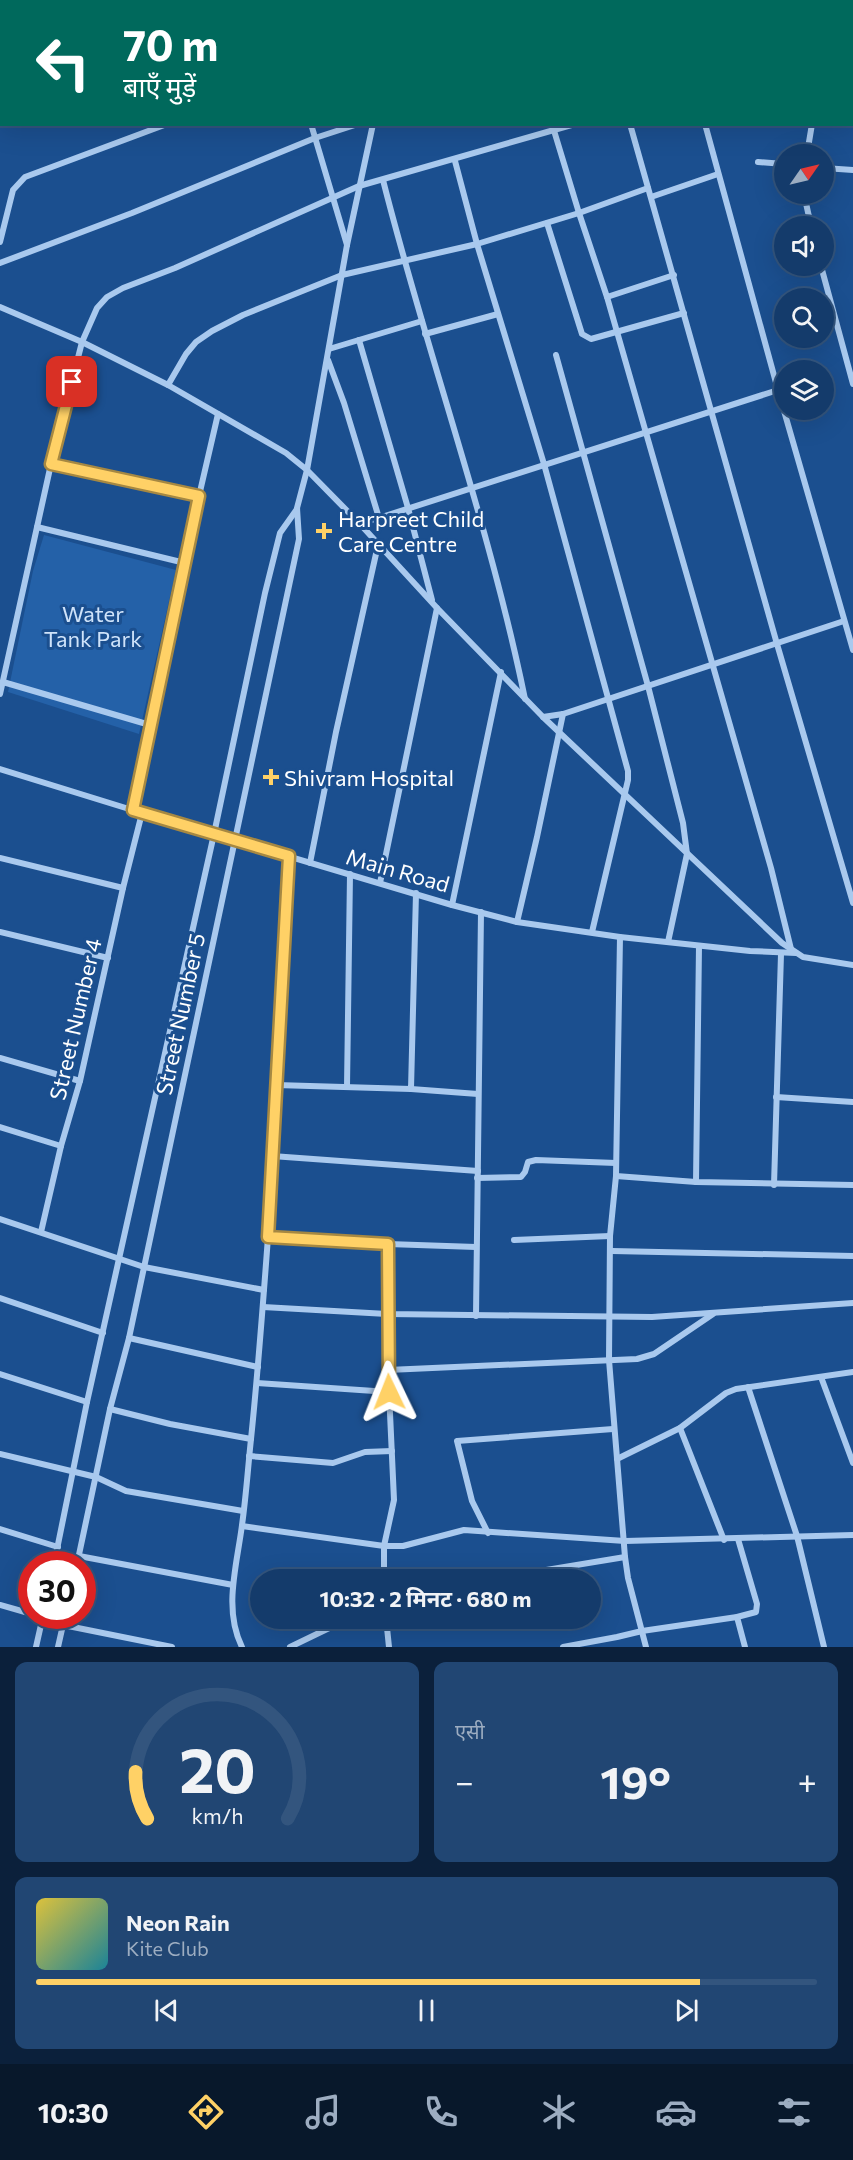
<!DOCTYPE html>
<html lang="hi">
<head>
<meta charset="utf-8">
<style>
	:root { --surface:#143b6b; --page:#214673; --text:#f1f3f6; --muted:#9dadc1; --line:#33557e; --accent:#ffd166 }
	body { margin:0; font-family:Commissioner,"Noto Sans Devanagari",sans-serif; background:var(--page); color:var(--text); height:100vh; display:flex; flex-direction:column; font-size:22px; white-space:nowrap }
	* { box-sizing:border-box; margin:0 }
	p { font-size:20px; color:var(--muted) }
	.icon { flex:none; width:33px; height:33px; fill:none; stroke:currentColor; stroke-width:2; stroke-linecap:round; stroke-linejoin:round }
	.map { position:relative; height:1647px; overflow:hidden }
	.sheet { display:flex; flex-direction:column; gap:15px; padding:15px; background:#0b203b; flex:1 }
	.sheet>* { flex:none }
	.guide { position:absolute; left:0px; top:0px; width:854px; height:126px; box-shadow:0 6px 24px #0002,0 0 0 2px var(--line); background:#00695c; color:#fff; overflow:hidden }
	.needle { width:39px; rotate:56deg }
	.fabs { position:absolute; left:774px; top:144px; display:grid; gap:12px }
	.fabs a { display:grid; place-items:center; width:60px; height:60px; border-radius:50%; background:var(--surface); box-shadow:0 6px 24px #0002,0 0 0 2px var(--line); font-size:30px }
	.speed { position:absolute; left:18px; top:1551px; display:flex; gap:12px; font-size:30px; font-weight:700; text-align:center }
	.speed>* { display:grid; place-content:center; width:78px; height:78px; border-radius:50%; background:var(--surface); box-shadow:0 6px 24px #0002,0 0 0 2px var(--line); line-height:1 }
	.speed .limit { border:9px solid #d22; background:#fff; color:#111 }
	.pin { position:absolute; display:grid; place-items:center; width:51px; height:51px; color:#fff; margin:-26px; border-radius:12px; box-shadow:0 3px 9px #0006 }
	.me { position:absolute; width:66px; margin:-33px; rotate:358deg; stroke-linejoin:round; filter:drop-shadow(0 0 4px #0008) }
	.turn { display:flex; align-items:center; gap:21px; height:126px; padding:0 24px; font-size:27px }
	.turn .icon { width:78px; height:78px; stroke-width:2.5 }
	.turn b { display:block; font-size:42px; line-height:51px }
	.big { font-size:45px; font-weight:700; line-height:1.1 }
	.sheet .card { flex:1; display:flex; flex-direction:column; justify-content:center; gap:9px; min-width:0; padding:0 21px; border-radius:12px; background:var(--page) }
	.sheet .dial { align-items:center; gap:0 }
	.dial svg { height:156px; overflow:visible; fill:none; stroke:var(--line); stroke-width:7; stroke-linecap:round; text-anchor:middle }
	.dial text { fill:var(--text); stroke:none }
	.song { display:flex; align-items:center; gap:18px }
	.cover { width:72px; height:72px; border-radius:9px; background:linear-gradient(135deg,hsl(50 70% 55%),hsl(190 70% 35%)) }
	.played { height:6px; border-radius:3px; background:linear-gradient(90deg,var(--accent) 85%,var(--line) 85%) }
	.keys { display:flex; justify-content:space-around; direction:ltr }
	.heat { display:flex; justify-content:space-between; align-items:center; font-size:33px; direction:ltr }
	.sheet .tiles { flex:1; display:grid; gap:15px; grid-template-columns:1fr 1fr }
	.card:last-child { grid-column:span 2 }
	.trip { position:absolute; left:250px; top:1569px; width:351px; height:60px; border-radius:30px; background:var(--surface); box-shadow:0 6px 24px #0002,0 0 0 2px var(--line); font-weight:700; line-height:60px; text-align:center }
	.tab-bar { display:flex; height:96px; justify-content:space-around; align-items:center; background:#08182b; color:var(--muted) }
	.tab-bar .icon { width:42px; height:42px }
	.tab-bar .current { color:var(--accent) }
	.tab-bar b { font-size:27px; color:var(--text) }
	.map>svg:first-child { display:block }
	.green { fill:#2461a8 }
	.lines { fill:none; stroke-linecap:round; stroke-linejoin:round }
	.minor { stroke:#a9c9ee; stroke-width:6 }
	.route-casing { stroke:#a68842; stroke-width:15 }
	.route { stroke:#ffd166; stroke-width:10 }
	.poi-dot { fill:#ffd166; stroke:#1b4f8f; stroke-width:2 }
	.labels { text-anchor:middle; dominant-baseline:central; stroke-width:6; stroke-linejoin:round; paint-order:stroke }
	.poi-label { font-size:22px; fill:#fff; stroke:#1b4f8f; text-anchor:start }
	.park-label { font-size:22px; fill:#cfe3fa; stroke:#1b4f8f }
	.street-label { font-size:22px; fill:#fff; stroke:#1b4f8f }
</style>
</head>
<body>
<div class="map">
<svg width="853" height="1647" viewBox="0 0 853 1647">
	<rect width="100%" height="100%" fill="#1b4f8f"/>
	<polygon class="green" points="44,535 176,570 139,734 8,692 33,571"/>
	<g class="lines">
		<g class="minor">
			<polyline points="276,0 277,2"/>
			<polyline points="517,0 517,2"/>
			<polyline points="670,0 670,2"/>
			<polyline points="402,2 403,0"/>
			<polyline points="478,2 483,0"/>
			<polyline points="830,2 830,0"/>
			<polyline points="852,23 853,23"/>
			<polyline points="852,95 853,95"/>
			<polyline points="311,124 347,245"/>
			<polyline points="552,124 579,213 607,297 674,275"/>
			<polyline points="630,124 777,644 853,903"/>
			<polyline points="705,124 778,390 853,650"/>
			<polyline points="807,154 812,124"/>
			<polyline points="455,161 477,244 544,464 628,771 628,780 592,932"/>
			<polyline points="758,162 784,164"/>
			<polyline points="824,168 853,170"/>
			<path d="M383,180C427,354 489,523 525,699"/>
			<polyline points="804,194 811,226"/>
			<polyline points="651,197 718,174"/>
			<polyline points="547,223 582,334 591,339 684,313"/>
			<polyline points="0,242 13,190 25,177 167,124"/>
			<polyline points="0,263 132,213 315,138 358,124"/>
			<polyline points="821,266 853,384"/>
			<polyline points="607,297 771,868 791,949"/>
			<polyline points="0,307 82,342 168,385 286,453 307,470 360,524 437,608 543,717 782,943 803,957 853,965"/>
			<polyline points="425,334 498,314"/>
			<polyline points="359,340 408,508 432,600"/>
			<polyline points="329,349 422,321"/>
			<polyline points="556,355 648,686 683,823 687,854 668,942"/>
			<polyline points="328,360 344,403 379,518"/>
			<polyline points="168,385 186,354 196,342 212,331 243,315 342,275 477,244 579,213 648,188"/>
			<polyline points="51,464 199,496"/>
			<polyline points="360,524 778,390"/>
			<polyline points="37,527 185,563"/>
			<polyline points="3,682 150,725"/>
			<polyline points="0,694 51,464 82,342 97,308 107,297 123,288 175,268 359,186 575,124"/>
			<polyline points="543,717 563,714 844,621"/>
			<polyline points="0,769 142,813 452,905 517,922 620,937 750,951 796,953"/>
			<polyline points="133,810 199,496 218,414"/>
			<polyline points="289,856 268,1237 388,1244 476,1247"/>
			<polyline points="0,858 123,888"/>
			<polyline points="310,863 336,732 378,545"/>
			<polyline points="380,883 437,608"/>
			<polyline points="452,905 501,672"/>
			<polyline points="517,922 537,837 563,714"/>
			<polyline points="0,932 108,958"/>
			<polyline points="620,937 616,1176 610,1236 609,1360 625,1557 628,1578 646,1647"/>
			<polyline points="0,1058 80,1081"/>
			<polyline points="276,1085 411,1089 416,893"/>
			<polyline points="347,1087 350,874"/>
			<polyline points="411,1089 478,1094"/>
			<polyline points="776,1097 853,1102"/>
			<polyline points="0,1127 61,1146"/>
			<polyline points="272,1156 478,1171"/>
			<polyline points="616,1176 696,1182 853,1185"/>
			<polyline points="477,1178 521,1177 525,1172 528,1162 536,1160 616,1163"/>
			<polyline points="696,1182 699,946"/>
			<polyline points="774,1185 781,954"/>
			<polyline points="0,1219 144,1267 264,1290"/>
			<polyline points="41,1232 61,1146 80,1081 123,888 142,813"/>
			<polyline points="514,1240 610,1236"/>
			<polyline points="612,1251 853,1256"/>
			<polyline points="0,1298 103,1333"/>
			<polyline points="263,1307 387,1314 652,1317 853,1303"/>
			<polyline points="476,1316 481,912"/>
			<polyline points="129,1338 258,1367"/>
			<polyline points="388,1370 637,1359 654,1354 713,1314"/>
			<polyline points="0,1374 87,1402"/>
			<polyline points="821,1377 853,1463"/>
			<polyline points="257,1383 389,1392"/>
			<polyline points="748,1387 797,1536 824,1647"/>
			<polyline points="110,1409 170,1424 251,1439"/>
			<polyline points="680,1428 724,1540"/>
			<polyline points="0,1454 96,1477 126,1491 243,1511"/>
			<polyline points="249,1456 333,1463 365,1452 392,1451"/>
			<polyline points="617,1459 680,1428 726,1393 736,1389 853,1372"/>
			<polyline points="242,1526 384,1546 403,1546 464,1530 625,1541 853,1535"/>
			<polyline points="0,1529 58,1547"/>
			<polyline points="488,1533 472,1501 457,1441 613,1429"/>
			<polyline points="79,1556 233,1585"/>
			<polyline points="54,1564 87,1402 214,834 265,593 280,533 297,509"/>
			<polyline points="77,1564 110,1409 129,1338 299,539 297,508 307,470 347,245 373,124"/>
			<polyline points="384,1580 384,1546 394,1500 388,1370 388,1244"/>
			<polyline points="485,1580 625,1557"/>
			<polyline points="0,1605 32,1614"/>
			<polyline points="36,1616 63,1625 172,1647"/>
			<polyline points="737,1617 745,1647"/>
			<polyline points="386,1618 389,1647"/>
			<polyline points="36,1647 43,1616"/>
			<polyline points="58,1647 65,1616"/>
			<path d="M242,1647C223,1609 237,1565 242,1525C246,1497 248,1467 251,1439C258,1372 263,1304 268,1237"/>
			<polyline points="290,1647 350,1618"/>
			<polyline points="563,1647 617,1637 642,1631 737,1617 756,1612 757,1604 738,1539"/>
		</g>
	</g>
	<g class="lines">
		<defs>
			<polyline id="route" points="72,382 51,464 199,496 133,810 289,856 268,1237 388,1244 389,1392"/>
		</defs>
		<use href="#route" class="route-casing"/>
		<use href="#route" class="route"/>
	</g>
	<g class="poi-dot">
		<path d="M321 522h6v6h6v6h-6v6h-6v-6h-6v-6h6z"/>
		<path d="M268 768h6v6h6v6h-6v6h-6v-6h-6v-6h6z"/>
	</g>
	<g class="labels">
		<g class="poi-label">
			<text x="338" y="518">Harpreet Child<tspan x="338" dy="25">Care Centre</tspan></text>
			<text x="284" y="777">Shivram Hospital</text>
		</g>
		<g class="park-label">
			<text x="93" y="613">Water<tspan x="93" dy="25">Tank Park</tspan></text>
		</g>
		<g class="street-label">
			<text transform="translate(398 870) rotate(16)">Main Road</text>
			<text transform="translate(180 1014) rotate(-78)">Street Number 5</text>
			<text transform="translate(75 1019) rotate(-77)">Street Number 4</text>
		</g>
	</g>
</svg>
<div class="fabs">
<a><svg class="needle" viewBox="-14 -14 28 28"><path d="M0-13l5 13h-10z" fill="#e53935"/><path d="M0 13l5-13h-10z" fill="#9dadc1"/></svg></a>
<a><svg class="icon" aria-label="sound" viewBox="0 0 24 24"><path d="M4 9h4l5-4v14l-5-4H4zM17 9q2 3 0 6"/></svg></a>
<a><svg class="icon" aria-label="search" viewBox="0 0 24 24"><circle cx="10" cy="10" r="6"/><path d="M15 15l6 6"/></svg></a>
<a><svg class="icon" aria-label="layers" viewBox="0 0 24 24"><path d="M12 4l9 5-9 5-9-5zM3 14l9 5 9-5"/></svg></a>
</div>
<div class="speed"><div class="limit">30</div></div>
<div class="pin" style="left:72px;top:382px;background:#d93025"><svg class="icon" aria-label="arrive" viewBox="0 0 24 24"><path d="M6 21V4h12l-3 4 3 4H6"/></svg></div>
<svg class="me" style="left:389px;top:1392px" viewBox="-20 -20 40 40"><path d="M0-17L14 15 0 8-14 15z" fill="#ffd166" stroke="#fff" stroke-width="4"/></svg>
<div class="trip">10:32 · 2 मिनट · 680 m</div>
<div class="guide">
<div class="turn"><svg class="icon" aria-label="left" viewBox="0 0 24 24"><path d="M17 20v-9H6M10 6l-5 5 5 5"/></svg><div><b>70 m</b>बाएँ मुड़ें</div></div>
</div>
</div>
<section class="sheet">
<div class="tiles">
<div class="card dial"><svg viewBox="0 0 100 80">
<path d="M14 69A42 42 0 1 1 86 69"/>
<path d="M14 69A42 42 0 0 1 8 45" stroke="#ffd166"/>
<text x="50" y="56" font-size="32" font-weight="700">20</text>
<text x="50" y="72" font-size="11">km/h</text>
</svg></div>
<div class="card"><p>एसी</p>
<div class="heat"><a>−</a><b class="big">19°</b><a>+</a></div>
</div>
<div class="card">
<div class="song"><i class="cover"></i><div><b>Neon Rain</b><p>Kite Club</p></div></div>
<div class="played"></div>
<div class="keys"><svg class="icon" aria-label="previous" viewBox="0 0 24 24"><path d="M18 5L8 12l10 7zM5 5v14"/></svg><svg class="icon" aria-label="pause" viewBox="0 0 24 24"><path d="M8 5v14M16 5v14"/></svg><svg class="icon" aria-label="next" viewBox="0 0 24 24"><path d="M6 5l10 7-10 7zM19 5v14"/></svg></div>
</div>
</div>
</section>
<nav class="tab-bar">
<b>10:30</b>
<svg class="icon current" aria-label="directions" viewBox="0 0 24 24"><path d="M12 3l9 9-9 9-9-9zM9 14v-3h6M13 9l2 2-2 2"/></svg>
<svg class="icon" aria-label="music" viewBox="0 0 24 24"><path d="M9 18V5l10-2v13"/><circle cx="6" cy="18" r="3"/><circle cx="16" cy="16" r="3"/></svg>
<svg class="icon" aria-label="phone" viewBox="0 0 24 24"><path d="M5 4h4l2 5-3 2q2 4 5 5l2-3 5 2v4C11 20 4 13 5 4z"/></svg>
<svg class="icon" aria-label="climate" viewBox="0 0 24 24"><path d="M12 3v18M4 7l16 10M4 17L20 7"/></svg>
<svg class="icon" aria-label="car" viewBox="0 0 24 24"><path d="M5 17H2v-5l4-1 3-4h7l3 4 3 1v5h-3M9 17h6M6 11h13"/><circle cx="7" cy="17" r="2"/><circle cx="17" cy="17" r="2"/></svg>
<svg class="icon" aria-label="filters" viewBox="0 0 24 24"><path d="M4 7h16M4 17h16"/><circle cx="9" cy="7" r="2"/><circle cx="15" cy="17" r="2"/></svg>
</nav>
</body>
</html>
